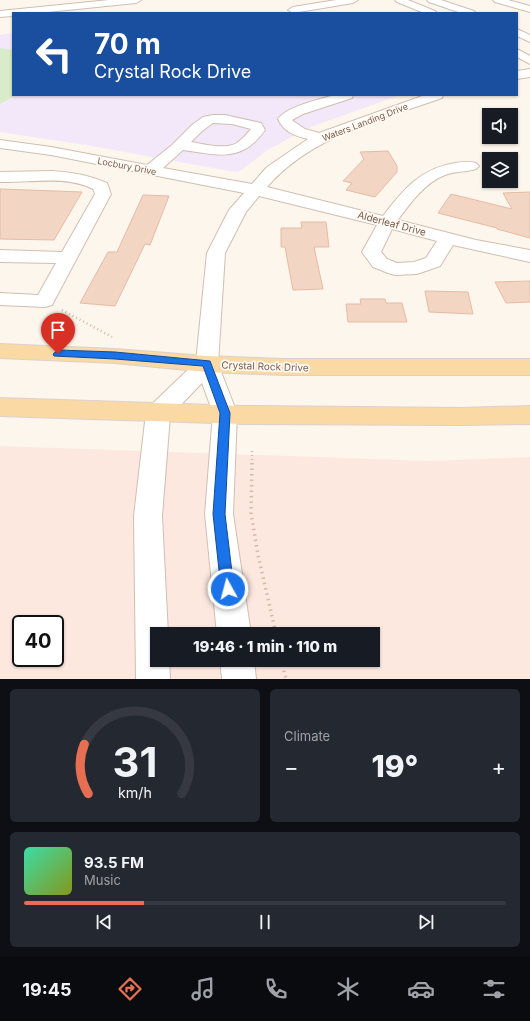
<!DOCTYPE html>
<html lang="en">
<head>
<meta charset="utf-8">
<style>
	:root { --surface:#171b24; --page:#242831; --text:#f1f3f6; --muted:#9ea1a6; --line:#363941; --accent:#e76f51 }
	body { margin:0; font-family:Inter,sans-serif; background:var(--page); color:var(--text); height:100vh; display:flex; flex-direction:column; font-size:15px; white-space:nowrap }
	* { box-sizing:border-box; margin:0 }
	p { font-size:13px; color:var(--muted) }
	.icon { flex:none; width:22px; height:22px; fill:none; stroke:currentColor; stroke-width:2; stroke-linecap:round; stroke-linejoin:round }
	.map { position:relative; height:679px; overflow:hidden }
	.panel { display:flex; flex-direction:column; gap:10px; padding:10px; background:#0d0f14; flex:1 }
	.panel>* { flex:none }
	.hud { position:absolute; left:12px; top:12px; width:506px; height:84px; border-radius:0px; box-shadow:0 1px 3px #0004; background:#1a4fa0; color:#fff; overflow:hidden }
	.fabs { position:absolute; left:482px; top:108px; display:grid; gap:8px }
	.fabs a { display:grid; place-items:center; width:36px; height:36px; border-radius:0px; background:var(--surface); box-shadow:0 1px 3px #0004; font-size:20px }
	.speed { position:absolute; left:12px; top:615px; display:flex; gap:8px; font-size:20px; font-weight:700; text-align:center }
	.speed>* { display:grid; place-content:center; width:52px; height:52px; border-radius:50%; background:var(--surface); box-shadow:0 1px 3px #0004; line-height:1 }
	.speed .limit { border:2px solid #111; border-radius:6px; background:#fff; color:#111 }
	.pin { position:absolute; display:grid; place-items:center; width:34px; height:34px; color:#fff; margin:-41px -17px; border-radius:50% 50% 50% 0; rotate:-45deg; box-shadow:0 0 4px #0007 }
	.pin .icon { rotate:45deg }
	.me { position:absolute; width:44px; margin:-22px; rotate:353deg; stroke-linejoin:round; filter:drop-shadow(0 0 3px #0008) }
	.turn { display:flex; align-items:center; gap:14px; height:84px; padding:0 16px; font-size:18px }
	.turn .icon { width:52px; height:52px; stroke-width:2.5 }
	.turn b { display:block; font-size:28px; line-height:34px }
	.big { font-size:30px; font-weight:800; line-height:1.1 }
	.panel .widget { flex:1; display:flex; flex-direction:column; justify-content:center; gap:6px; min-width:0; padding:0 14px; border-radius:6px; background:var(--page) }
	.panel .dial { align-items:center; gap:0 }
	.dial svg { height:104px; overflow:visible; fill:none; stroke:var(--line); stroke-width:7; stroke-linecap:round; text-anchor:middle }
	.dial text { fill:var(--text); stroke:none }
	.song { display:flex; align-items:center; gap:12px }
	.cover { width:48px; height:48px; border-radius:6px; background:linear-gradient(135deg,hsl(160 70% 55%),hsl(70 70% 35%)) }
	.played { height:4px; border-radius:2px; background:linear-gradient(90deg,var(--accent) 25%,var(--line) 25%) }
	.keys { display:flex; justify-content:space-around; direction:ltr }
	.heat { display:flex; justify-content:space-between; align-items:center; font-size:22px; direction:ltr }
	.panel .tiles { flex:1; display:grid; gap:10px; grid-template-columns:1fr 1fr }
	.widget:last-child { grid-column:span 2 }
	.trip { position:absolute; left:150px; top:627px; width:230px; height:40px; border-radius:0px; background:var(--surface); box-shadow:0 1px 3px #0004; font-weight:800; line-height:40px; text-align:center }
	.menu { display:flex; height:64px; justify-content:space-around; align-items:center; background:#090b0e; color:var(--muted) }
	.menu .icon { width:28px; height:28px }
	.menu .selected { color:var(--accent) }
	.menu b { font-size:18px; color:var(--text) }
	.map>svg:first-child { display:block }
	.commercial { fill:#fde8e0; fill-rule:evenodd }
	.education { fill:#f3e8fa }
	.green { fill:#d8ecc9 }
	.building { fill:#f3d5c3; stroke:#e6bba3 }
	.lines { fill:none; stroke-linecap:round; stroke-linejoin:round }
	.minor-casing { stroke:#d1beb0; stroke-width:2 }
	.major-casing { stroke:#dad1cd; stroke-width:2 }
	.path-far1 { stroke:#d9b8a5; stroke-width:2.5; stroke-dasharray:1 3; stroke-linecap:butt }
	.path { stroke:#d9b8a5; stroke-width:3.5; stroke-dasharray:1.5 4; stroke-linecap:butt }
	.minor { fill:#fff; fill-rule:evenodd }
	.major { fill:#fbd9a5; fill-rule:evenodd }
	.route { fill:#1a73e8; stroke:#114b97 }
	.labels { text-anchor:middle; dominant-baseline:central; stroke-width:3.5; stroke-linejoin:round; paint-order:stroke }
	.far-street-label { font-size:9px; fill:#7a5c4d; stroke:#fffaf3 }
	.street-label { font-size:10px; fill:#7a5c4d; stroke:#fffaf3 }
</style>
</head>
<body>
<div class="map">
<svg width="530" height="679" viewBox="0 0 530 679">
	<rect width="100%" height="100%" fill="#fdf6ec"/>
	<path class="commercial" d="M0,446L430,461L530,457V679H0ZM21,624H55V658H21ZM157,634H373V660H157Z"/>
	<polygon class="education" points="13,33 13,95 400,95 308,128 266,151 243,169 237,172 229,171 92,146 0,132 0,35"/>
	<polygon class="green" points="0,48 13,50 13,95 16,95 0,104"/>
	<g class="building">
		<polygon points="388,151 397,166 397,172 375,197 346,190 352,183 343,181 364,159 360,152"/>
		<polygon points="0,189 82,192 54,240 0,239"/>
		<polygon points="530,192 530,238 497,229 497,228 438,213 451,194 512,209 503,193"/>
		<polygon points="143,195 169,196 150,245 145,244 115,306 80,303 108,252 117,252"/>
		<polygon points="301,222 326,222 329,247 314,247 323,289 293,290 285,247 281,247 281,228 302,228"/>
		<polygon points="530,281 530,302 506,303 495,282"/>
		<polygon points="425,291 468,292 473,314 429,312"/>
		<polygon points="360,299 385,299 386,303 402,303 407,322 348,322 346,304 361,304"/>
	</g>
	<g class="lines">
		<defs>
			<g id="minor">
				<polygon points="109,0 141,0 136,3 38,13 13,13 13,16 0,17 0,11"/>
				<polygon points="336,0 358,0 353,3 293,13 288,10 293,7"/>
				<polygon points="395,0 408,0 435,11 437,13 424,13 397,2"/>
				<polygon points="427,0 441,0 474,11 476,13 461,13 429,2"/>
				<polygon points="493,0 508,0 530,6 530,12 495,2"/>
				<polygon points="517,29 530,35 530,42 517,36"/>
				<polygon points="517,49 530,56 530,64 517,57"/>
				<polygon points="530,69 530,77 517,79 517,71"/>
				<path d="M334,95H353L352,98L303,114L292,120L293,121L305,129L319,133L425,95H443L442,98C380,120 311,136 267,187L383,216C403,190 421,168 455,163C462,162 469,161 476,163L479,166L476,169C466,172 455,171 445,175C426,182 410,203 398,220L476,240L530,250V262L453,245L440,266L417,274L395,275L388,273L373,267L362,252L377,225L259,196L246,212L225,253L218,364L237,413L233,514L251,634H217L205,514L213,413L202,383L170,416L162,516L168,634H157V660H169L170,679H136L134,516L146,413L149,407L196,362L207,253L229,210L244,193L51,155L0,148V140L51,147L147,165L172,145L192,125L203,117L213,115H225L261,123L265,130C242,163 218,155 183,150L163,168L252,184L267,167L308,139C295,136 284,132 278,119C287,106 319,100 334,95ZM213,123L232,124L251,129C247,134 242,139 237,143C225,150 204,144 191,142L202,131ZM392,229L437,241L426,258L414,262L397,263L387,259L381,252Z"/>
				<path d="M52,171C71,172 89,175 107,183L111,194L52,305L45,307L0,305V293L38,295L56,263L0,262V250L62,252L95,194L93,189C65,175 31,183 0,182V172Z"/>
				<polygon points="220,660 254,660 256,679 222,679"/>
			</g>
			<g id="major">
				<polygon points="0,344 115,349 207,356 283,359 530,359 530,375 283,375 207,372 115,363 0,358"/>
				<polygon points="0,398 244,406 460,408 530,406 530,424 460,425 244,424 0,416"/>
			</g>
		</defs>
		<use href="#minor" class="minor-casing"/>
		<use href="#major" class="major-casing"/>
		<g class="path-far1">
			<polyline points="62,310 112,337"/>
			<polyline points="252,464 252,449"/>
		</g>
		<g class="path">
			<polyline points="252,463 251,513 258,555 276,634"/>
			<polyline points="281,660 286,679"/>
		</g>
		<use href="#minor" class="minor"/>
		<use href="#major" class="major"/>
	</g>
	<polygon class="route" points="58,350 115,352 210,361 230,413 225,514 234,589 232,593 228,595 223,593 221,589 213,514 220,413 203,366 115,359 54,356 53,354"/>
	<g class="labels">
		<g class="far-street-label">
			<text transform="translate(365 122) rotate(-21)">Waters Landing Drive</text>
			<text transform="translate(127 166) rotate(11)">Locbury Drive</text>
		</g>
		<g class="street-label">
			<text transform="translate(392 223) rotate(15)">Alderleaf Drive</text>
			<text transform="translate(265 366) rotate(2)">Crystal Rock Drive</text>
		</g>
	</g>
</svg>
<div class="fabs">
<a><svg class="icon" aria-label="sound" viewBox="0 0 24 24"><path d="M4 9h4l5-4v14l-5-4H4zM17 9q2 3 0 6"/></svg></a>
<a><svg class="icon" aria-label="layers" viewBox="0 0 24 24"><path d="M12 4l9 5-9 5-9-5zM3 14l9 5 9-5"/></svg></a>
</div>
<div class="speed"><div class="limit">40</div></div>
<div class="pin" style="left:58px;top:354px;background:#d93025"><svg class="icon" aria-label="arrive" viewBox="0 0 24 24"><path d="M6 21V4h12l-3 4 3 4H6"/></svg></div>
<svg class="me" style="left:228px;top:589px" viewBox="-20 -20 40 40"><circle r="17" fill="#1a73e8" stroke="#fff" stroke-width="3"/><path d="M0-11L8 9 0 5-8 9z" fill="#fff"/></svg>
<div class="trip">19:46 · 1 min · 110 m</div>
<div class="hud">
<div class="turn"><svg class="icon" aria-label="left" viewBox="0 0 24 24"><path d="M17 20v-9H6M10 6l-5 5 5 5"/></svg><div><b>70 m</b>Crystal Rock Drive</div></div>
</div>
</div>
<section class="panel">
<div class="tiles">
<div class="widget dial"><svg viewBox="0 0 100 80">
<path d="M14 69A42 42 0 1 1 86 69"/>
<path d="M14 69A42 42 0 0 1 11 31" stroke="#e76f51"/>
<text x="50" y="56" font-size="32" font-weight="700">31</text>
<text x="50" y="72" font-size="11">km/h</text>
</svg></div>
<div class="widget"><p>Climate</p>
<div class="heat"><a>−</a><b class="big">19°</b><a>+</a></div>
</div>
<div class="widget">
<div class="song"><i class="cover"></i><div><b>93.5 FM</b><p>Music</p></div></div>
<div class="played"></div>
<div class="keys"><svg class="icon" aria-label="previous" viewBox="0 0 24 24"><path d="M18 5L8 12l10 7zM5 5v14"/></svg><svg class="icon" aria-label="pause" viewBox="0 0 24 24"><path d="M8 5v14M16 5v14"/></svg><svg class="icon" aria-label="next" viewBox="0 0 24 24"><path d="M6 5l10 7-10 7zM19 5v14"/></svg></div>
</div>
</div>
</section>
<nav class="menu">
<b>19:45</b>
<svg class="icon selected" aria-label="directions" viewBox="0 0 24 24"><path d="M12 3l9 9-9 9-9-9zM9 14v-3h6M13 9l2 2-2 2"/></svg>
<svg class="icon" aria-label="music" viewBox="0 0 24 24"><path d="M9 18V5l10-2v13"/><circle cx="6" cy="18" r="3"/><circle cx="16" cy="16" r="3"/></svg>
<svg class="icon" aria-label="phone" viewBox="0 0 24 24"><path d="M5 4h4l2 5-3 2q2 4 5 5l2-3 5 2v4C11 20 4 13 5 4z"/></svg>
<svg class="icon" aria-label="climate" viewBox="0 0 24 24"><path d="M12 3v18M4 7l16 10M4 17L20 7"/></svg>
<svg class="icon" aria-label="car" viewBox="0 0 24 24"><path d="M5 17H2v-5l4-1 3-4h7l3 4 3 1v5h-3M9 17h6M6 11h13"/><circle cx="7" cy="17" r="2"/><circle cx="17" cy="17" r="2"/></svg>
<svg class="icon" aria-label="filters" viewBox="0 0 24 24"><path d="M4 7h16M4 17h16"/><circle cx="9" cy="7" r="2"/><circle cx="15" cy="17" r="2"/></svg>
</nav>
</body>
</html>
